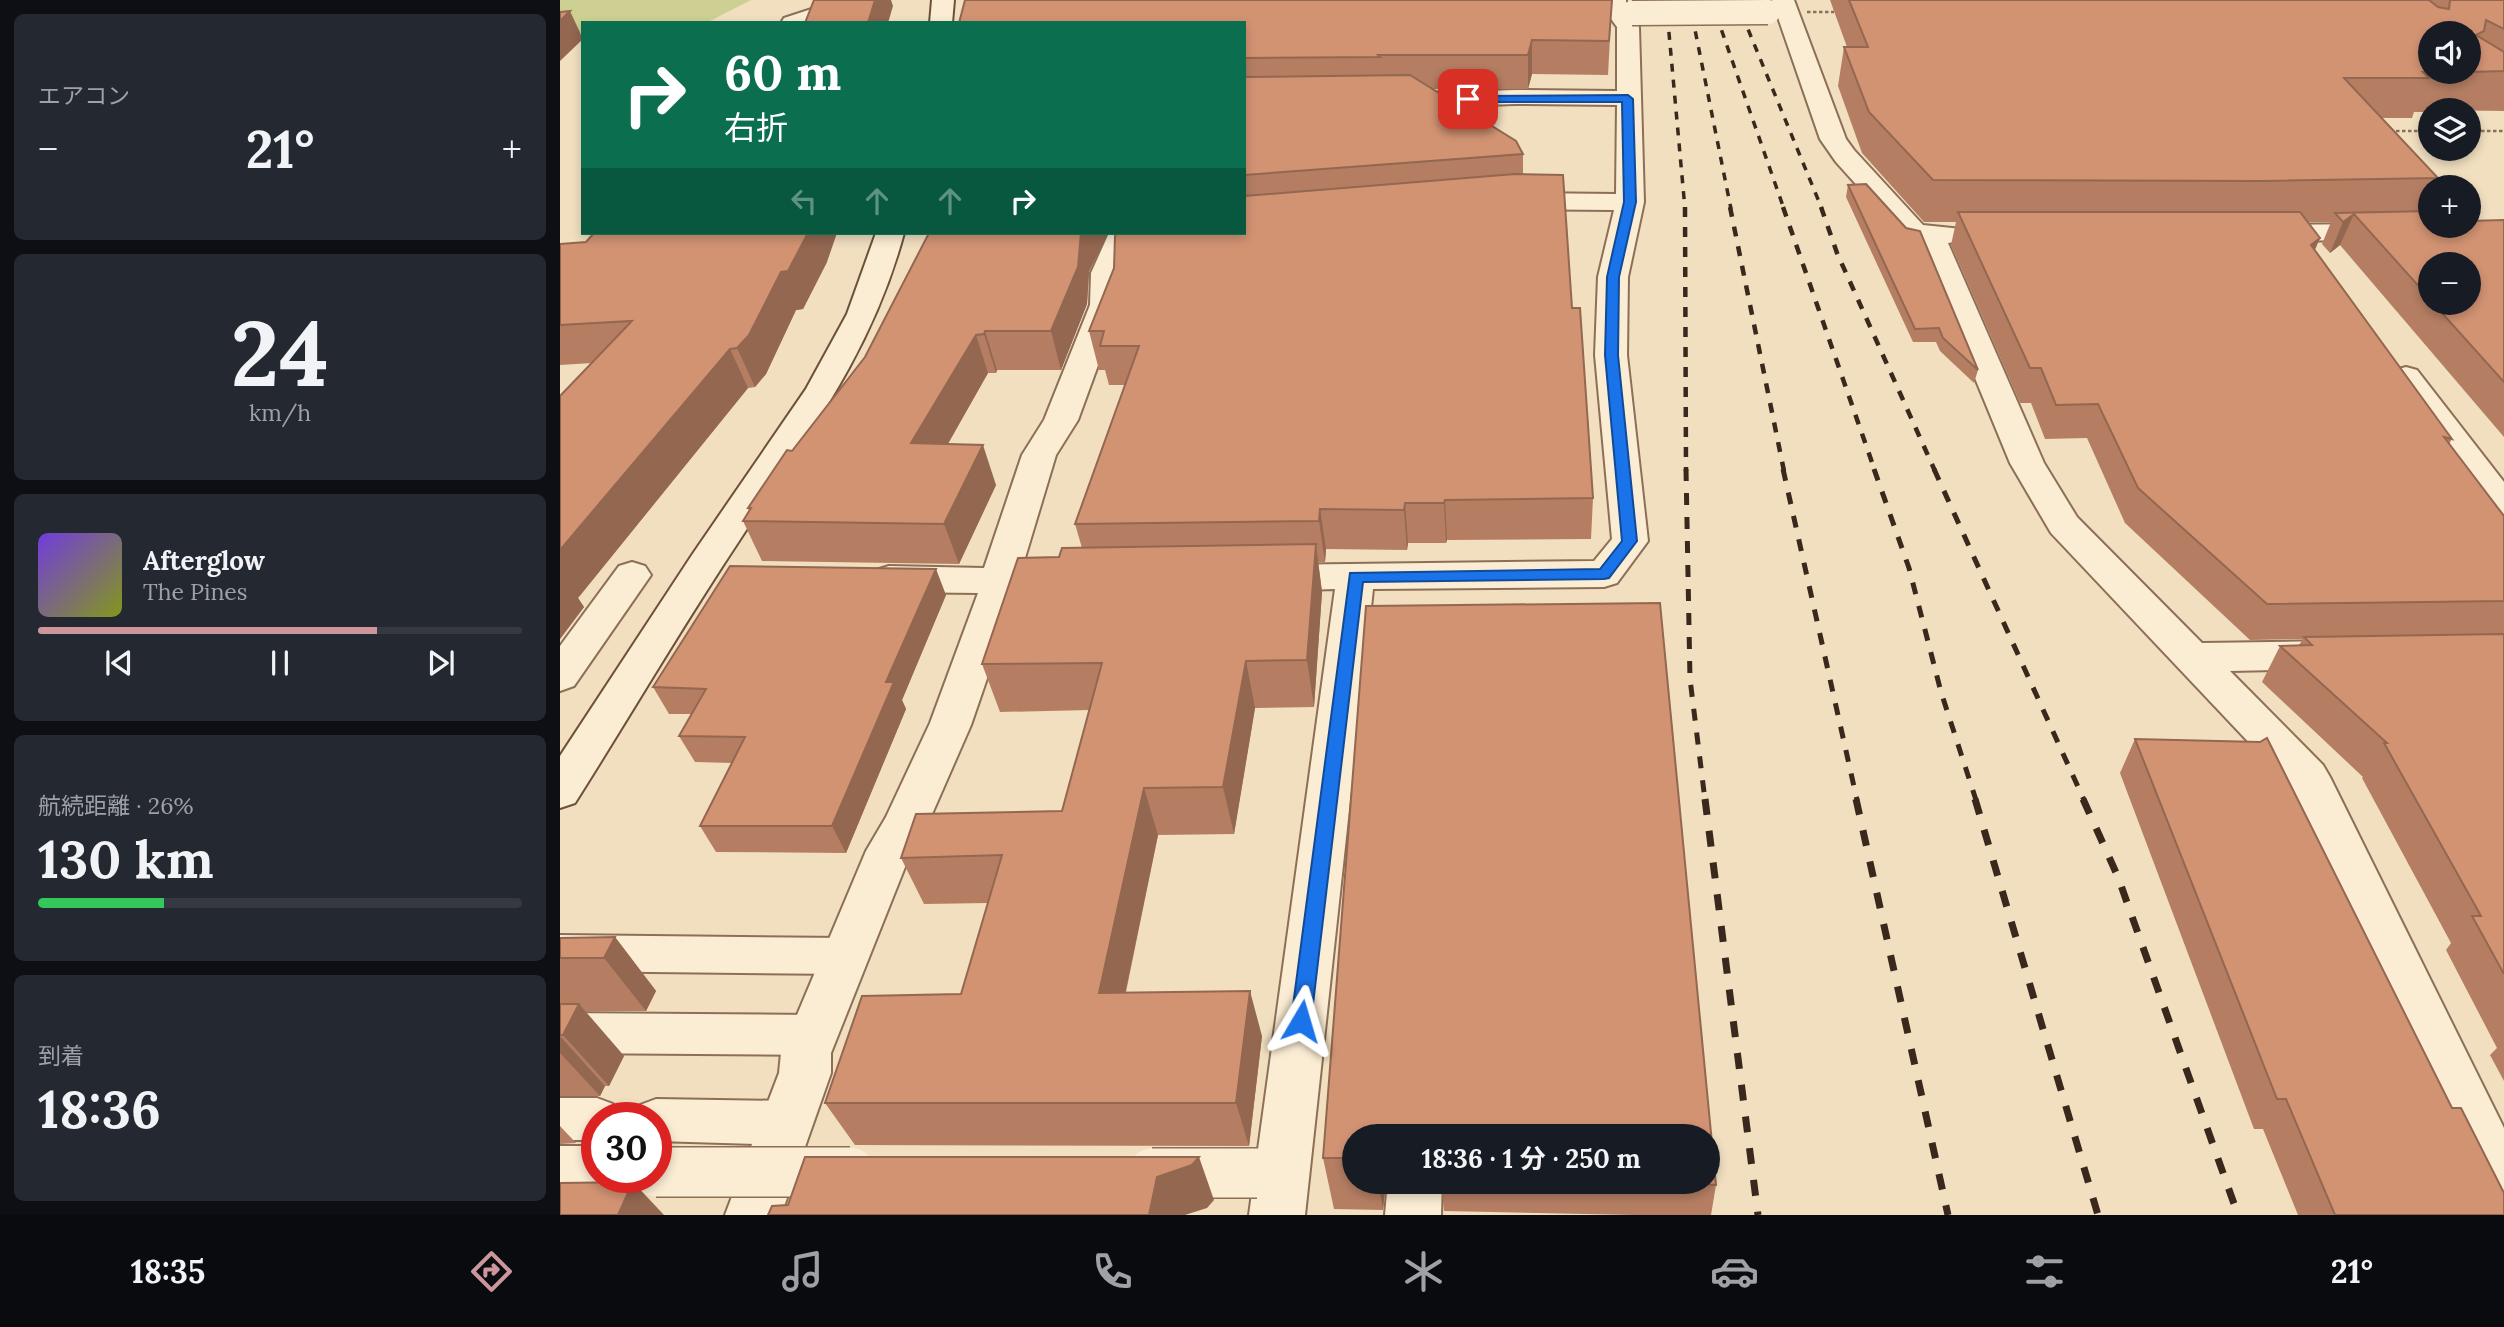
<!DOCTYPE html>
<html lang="ja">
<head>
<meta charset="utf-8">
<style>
	:root { --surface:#171b24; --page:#242831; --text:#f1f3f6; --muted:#9ea1a6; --line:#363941; --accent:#cd959c }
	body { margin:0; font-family:Lora,"Noto Sans JP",serif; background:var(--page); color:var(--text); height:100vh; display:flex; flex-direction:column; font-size:26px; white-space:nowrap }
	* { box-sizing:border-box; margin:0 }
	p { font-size:23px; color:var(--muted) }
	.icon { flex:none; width:38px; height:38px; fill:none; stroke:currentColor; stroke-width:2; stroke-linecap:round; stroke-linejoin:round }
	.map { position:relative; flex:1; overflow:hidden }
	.drawer { display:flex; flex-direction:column; gap:14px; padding:14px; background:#0d0f14; width:560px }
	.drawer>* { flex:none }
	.hud { position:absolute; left:21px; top:21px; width:665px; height:214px; border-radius:0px; box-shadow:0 4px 10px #0003; background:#0b6e4f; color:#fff; overflow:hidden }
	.controls { position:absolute; left:1858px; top:21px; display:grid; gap:14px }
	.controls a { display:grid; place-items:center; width:63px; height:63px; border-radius:50%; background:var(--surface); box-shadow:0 4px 10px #0003; font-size:35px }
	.speed { position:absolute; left:21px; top:1102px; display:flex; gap:14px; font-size:35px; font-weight:700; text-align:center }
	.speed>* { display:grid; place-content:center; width:91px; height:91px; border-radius:50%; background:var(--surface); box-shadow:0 4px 10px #0003; line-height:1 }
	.speed .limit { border:10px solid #d22; background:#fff; color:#111 }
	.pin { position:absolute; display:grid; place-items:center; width:60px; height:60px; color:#fff; margin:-30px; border-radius:14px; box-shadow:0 4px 10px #0006 }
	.me { position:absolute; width:77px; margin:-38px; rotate:7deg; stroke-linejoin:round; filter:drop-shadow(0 0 5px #0008) }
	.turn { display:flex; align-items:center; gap:24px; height:147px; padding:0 28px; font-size:32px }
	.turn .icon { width:91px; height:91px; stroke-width:2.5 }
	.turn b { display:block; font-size:49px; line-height:60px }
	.lanes { display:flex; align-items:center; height:66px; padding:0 28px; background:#0003; justify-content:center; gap:35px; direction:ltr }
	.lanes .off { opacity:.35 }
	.big { font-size:52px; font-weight:700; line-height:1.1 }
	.drawer .card { flex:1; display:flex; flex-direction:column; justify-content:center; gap:10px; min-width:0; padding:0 24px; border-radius:10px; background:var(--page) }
	.drawer .dial { align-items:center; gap:0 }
	.dial b { font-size:91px; line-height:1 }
	.song { display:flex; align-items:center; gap:21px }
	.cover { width:84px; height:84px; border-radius:10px; background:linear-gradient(135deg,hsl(260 70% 55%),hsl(70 70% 35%)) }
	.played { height:7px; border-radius:4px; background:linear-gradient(90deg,var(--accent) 70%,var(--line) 70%) }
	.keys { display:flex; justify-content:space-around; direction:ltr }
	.heat { display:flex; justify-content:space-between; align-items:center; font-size:38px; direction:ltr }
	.charge { height:10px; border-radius:5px; background:linear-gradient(90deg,#34c759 26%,var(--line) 0) }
	.trip { position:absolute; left:782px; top:1124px; width:378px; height:70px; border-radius:35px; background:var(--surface); box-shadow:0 4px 10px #0003; font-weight:700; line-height:70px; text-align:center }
	.dock { display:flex; height:112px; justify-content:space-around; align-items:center; background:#090b0e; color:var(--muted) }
	.dock .icon { width:49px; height:49px }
	.dock .on { color:var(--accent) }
	.dock b { font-size:32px; color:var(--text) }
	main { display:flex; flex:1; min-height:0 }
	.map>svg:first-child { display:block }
	.green { fill:#ced093 }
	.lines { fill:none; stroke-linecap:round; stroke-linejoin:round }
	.lane-casing { stroke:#8c6f56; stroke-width:4 }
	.street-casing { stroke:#8c6f56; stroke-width:4 }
	.secondary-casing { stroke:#6e503a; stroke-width:4 }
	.path { stroke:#8c6f56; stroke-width:2.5; stroke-dasharray:3.5 2.5; stroke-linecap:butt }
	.lane { fill:#fbecd4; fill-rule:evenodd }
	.street { fill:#fbecd4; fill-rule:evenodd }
	.secondary { fill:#fbecd4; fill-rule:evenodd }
	.rail-far3 { stroke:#3a281c; stroke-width:3.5; stroke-dasharray:8 8; stroke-linecap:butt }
	.rail-far2 { stroke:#3a281c; stroke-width:4.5; stroke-dasharray:10 10; stroke-linecap:butt }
	.rail-far1 { stroke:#3a281c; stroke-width:5; stroke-dasharray:12 12; stroke-linecap:butt }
	.rail { stroke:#3a281c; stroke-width:7; stroke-dasharray:16 16; stroke-linecap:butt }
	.street-bridge-far1-casing { stroke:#8c6f56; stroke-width:27; stroke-linecap:butt }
	.street-bridge-casing { stroke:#8c6f56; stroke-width:52; stroke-linecap:butt }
	.path-bridge { stroke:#8c6f56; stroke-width:2.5; stroke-dasharray:3.5 2.5; stroke-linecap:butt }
	.street-bridge-far1 { stroke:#fbecd4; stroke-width:24 }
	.street-bridge { stroke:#fbecd4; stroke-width:49 }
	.wall { fill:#b57e63; fill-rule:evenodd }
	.shaded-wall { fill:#936750 }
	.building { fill:#d29373; stroke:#936750; stroke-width:2 }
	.route { fill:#1a73e8; stroke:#114b97; stroke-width:2 }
</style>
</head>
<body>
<main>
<section class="drawer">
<div class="card"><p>エアコン</p>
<div class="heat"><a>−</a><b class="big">21°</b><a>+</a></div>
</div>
<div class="card dial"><b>24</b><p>km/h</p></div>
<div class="card">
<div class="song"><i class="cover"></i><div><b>Afterglow</b><p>The Pines</p></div></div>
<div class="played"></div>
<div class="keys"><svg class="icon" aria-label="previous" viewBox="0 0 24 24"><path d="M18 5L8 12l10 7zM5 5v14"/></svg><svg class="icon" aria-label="pause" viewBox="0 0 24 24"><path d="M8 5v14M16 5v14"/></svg><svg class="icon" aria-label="next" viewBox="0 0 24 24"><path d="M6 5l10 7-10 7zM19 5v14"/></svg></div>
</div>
<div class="card"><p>航続距離 · 26%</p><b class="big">130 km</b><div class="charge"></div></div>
<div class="card"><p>到着</p><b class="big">18:36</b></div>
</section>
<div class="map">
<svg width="1944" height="1215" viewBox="0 0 1944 1215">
	<rect width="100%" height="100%" fill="#f1dfc0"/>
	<polygon class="green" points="0,0 191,0 146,23 23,23 23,33 0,31"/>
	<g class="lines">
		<defs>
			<g id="lane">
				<polygon points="0,935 285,938 300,943 306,956 300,969 285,974 0,971"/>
				<polygon points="0,1013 253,1015 268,1021 275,1035 268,1049 253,1055 0,1053"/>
				<polygon points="0,1098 37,1098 53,1104 59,1118 37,1118 37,1140 0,1140"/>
				<polygon points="96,1099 227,1101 243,1108 250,1123 243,1138 227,1145 96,1141 96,1118 74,1118 80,1105"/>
			</g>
			<g id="street">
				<polygon points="279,0 316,0 313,5 253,23 221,23 224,18"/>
				<polygon points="1044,0 1066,0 1066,9 1079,27 1084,202 1068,277 1067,355 1088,541 1057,583 1044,587 813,589 745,1215 689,1215 775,589 707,591 694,587 688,578 694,569 707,565 1034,561 1052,539 1035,355 1038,277 1054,210 951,209 941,207 937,201 941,195 951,193 1056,194 1057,105 955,104 837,108 828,106 825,101 828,96 837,94 955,90 1057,91 1057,27 1044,9"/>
				<polygon points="1212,0 1234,0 1286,139 1294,150 1363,225 1402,229 1406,235 1402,241 1388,243 1484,463 1517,517 1642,643 1768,641 1782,645 1788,655 1782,665 1768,669 1670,671 1763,765 1770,777 1944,1128 1944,1213 1925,1205 1731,787 1491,533 1450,463 1359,242 1345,239 1276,162 1260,139"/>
				<polygon points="1819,224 1829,226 1833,232 1829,238 1819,240 1705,241 1695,239 1691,233 1695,227 1705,225"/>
				<polygon points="549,233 577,233 561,273 560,305 518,420 496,455 462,568 478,572 484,581 478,590 456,594 411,725 369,821 349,857 271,1053 271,1073 221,1215 165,1215 219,1073 221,1053 306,851 326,817 370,723 418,593 329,592 316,588 310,579 316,570 329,566 424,568 462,455 484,420 530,305 531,273"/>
				<polygon points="1846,367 1857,370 1944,482 1944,519 1931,515 1830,377 1835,370"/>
				<polygon points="72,562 85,566 91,575 14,686 0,691 0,646 59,566"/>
				<polygon points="0,1146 37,1146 37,1178 62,1178 56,1191 37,1198 0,1198"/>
				<polygon points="828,1181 882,1181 881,1215 825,1215"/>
			</g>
			<g id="secondary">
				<polygon points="372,0 394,0 392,23 370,23"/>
				<path d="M316,233H344C311,355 246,437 179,541C122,627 70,716 15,803L0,808V756L132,555L246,389L287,314Z"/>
			</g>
		</defs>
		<use href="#lane" class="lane-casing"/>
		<use href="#street" class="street-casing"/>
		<use href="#secondary" class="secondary-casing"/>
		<g class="path">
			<polyline points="1830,131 1871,131"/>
			<polyline points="1909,131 1944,131"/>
		</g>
		<use href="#lane" class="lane"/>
		<use href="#street" class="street"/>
		<use href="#secondary" class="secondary"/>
		<g class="rail-far3">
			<polyline points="1106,0 1125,209"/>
			<polyline points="1129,0 1171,209"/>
			<polyline points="1151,0 1224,209"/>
			<polyline points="1176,0 1262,209"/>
		</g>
		<g class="rail-far2">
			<polyline points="1125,207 1126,471"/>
			<polyline points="1170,207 1224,471"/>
			<polyline points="1223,207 1315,471"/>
			<polyline points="1261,207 1277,253 1375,471"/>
		</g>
		<g class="rail-far1">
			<polyline points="1126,469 1130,679 1145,800"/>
			<polyline points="1223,469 1297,800"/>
			<polyline points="1314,469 1349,568 1381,692 1416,800"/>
			<polyline points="1374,469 1524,800"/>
		</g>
		<g class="rail">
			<polyline points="1145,799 1198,1215"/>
			<polyline points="1296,799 1388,1215"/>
			<polyline points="1415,799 1538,1215"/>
			<polyline points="1523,799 1558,877 1678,1215"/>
		</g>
		<defs>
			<polyline id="street-bridge-far1" points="1072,13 1208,12"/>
			<g id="street-bridge">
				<polyline points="96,1172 290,1172"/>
				<polyline points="592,1173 697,1173"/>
			</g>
		</defs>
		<use href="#street-bridge-far1" class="street-bridge-far1-casing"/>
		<use href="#street-bridge" class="street-bridge-casing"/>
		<polyline class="path-bridge" points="1247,12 1274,12"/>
		<use href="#street-bridge-far1" class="street-bridge-far1"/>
		<use href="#street-bridge" class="street-bridge"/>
	</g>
	<g class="wall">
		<polygon points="1052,0 1048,75 972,74 968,89 873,89 963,154 963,174 1012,308 1033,498 1031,539 887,540 886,543 848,543 847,550 766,549 765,562 758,562 762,592 754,707 695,708 674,834 598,835 566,992 702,1036 689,1146 295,1145 265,1103 401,994 428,903 364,904 341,858 502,811 529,710 440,712 422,664 499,557 522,548 515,524 565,385 549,385 545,370 539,370 529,331 554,268 684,233 684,23"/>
		<path d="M1270,0H1944V111L1871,110V112H1854L1852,118H1821L1878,178L1873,187H1871V193L1862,211L1871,226L1944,220V437L1780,245L1770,253L1762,244L1771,222H1748L1755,250L1892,439L1889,444L1944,516V1081L1930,1055L1937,1048L1886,950L1891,943L1802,778L1803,777L1702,682L1720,646L1739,645L1743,639L1690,640L1565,523L1527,438L1485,439L1471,403H1460L1391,245L1396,222H1364L1302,153L1278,86L1284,47H1287ZM1871,264L1909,303H1871Z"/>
		<polygon points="1288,185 1418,370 1414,383 1380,351 1376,342 1353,342 1286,197"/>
		<polygon points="0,244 267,262 243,309 236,310 206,374 195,387 188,388 18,598 24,607 0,639 32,363 0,365"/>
		<polygon points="529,272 527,304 501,370 437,370 436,373 428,373 388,444 436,485 399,564 202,561 183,521 189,511 188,508 305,357"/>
		<polygon points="386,595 342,700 346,709 286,853 156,852 140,826 172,763 135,762 119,736 131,714 109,714 93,687"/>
		<polygon points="1100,603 1156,1185 1151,1215 1074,1215 884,1211 881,1181 1148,1181 1148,1136 794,1136 794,1181 826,1181 823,1210 774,1209 763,1158 806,606"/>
		<polygon points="1575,739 1944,1215 1738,1215 1703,1129 1694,1129 1560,773"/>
		<polygon points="55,937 96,991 86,1011 25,1011 64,1056 49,1086 45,1086 40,1096 0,1096 0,938"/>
		<polygon points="0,1126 16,1143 0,1144"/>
	</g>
	<g class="shaded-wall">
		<polygon points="315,0 331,0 333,6 328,23 308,23"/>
		<polygon points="10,11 23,39 0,61 0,21"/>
		<polygon points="972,40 972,74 968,89 968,55"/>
		<polygon points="1794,214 1780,245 1770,253 1783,222"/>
		<polygon points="248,233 277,233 267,262 243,309 236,310 206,374 195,387 177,348 221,272"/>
		<polygon points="521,233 548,233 529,272 527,304 501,370 491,331"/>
		<polygon points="1760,238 1746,271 1751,245"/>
		<polygon points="425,331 437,370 436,373 424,334"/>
		<polygon points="416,335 428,373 366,482 351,443"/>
		<polygon points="170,349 188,388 18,598 24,607 0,639 0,550"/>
		<polygon points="423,445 436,485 399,564 384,524"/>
		<polygon points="885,500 887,540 886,543 884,503"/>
		<polygon points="845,503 848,543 847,550 844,510"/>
		<polygon points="760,509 766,549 765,562 759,521"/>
		<polygon points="756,544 762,592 754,707 747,660"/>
		<polygon points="376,569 386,595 342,700 346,709 286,853 272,826 326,682"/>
		<polygon points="686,661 695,708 674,834 663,787"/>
		<polygon points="584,788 598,835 556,1037 539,993"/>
		<polygon points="55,937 96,991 86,1011 44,958"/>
		<polygon points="690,991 702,1036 689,1146 676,1103"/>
		<polygon points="19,1004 64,1056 49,1086 3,1035"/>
		<polygon points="0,1036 45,1086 40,1096 0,1053"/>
		<polygon points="639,1157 654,1200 647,1208 625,1215 589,1215 597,1177"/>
		<polygon points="818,1181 826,1181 823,1210"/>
		<polygon points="73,1182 104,1215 58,1215"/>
	</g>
	<g class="building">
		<polygon points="254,0 315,0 308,23 245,23"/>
		<polygon points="405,0 1052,0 1049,41 972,40 968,55 818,55 820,57 684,58 684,23 399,23"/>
		<polygon points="1289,0 1869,0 1878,7 1889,9 1890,0 1944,0 1944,29 1926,20 1924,31 1916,35 1944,52 1944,71 1909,72 1909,33 1871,33 1871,72 1905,72 1863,72 1869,78 1784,78 1878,178 1703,181 1373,180 1309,112 1284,47 1308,47"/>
		<polygon points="10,11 0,21 0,12"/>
		<polygon points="850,75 956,141 963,154 684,175 684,77"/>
		<polygon points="955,174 1003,175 1012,308 1020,308 1033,498 885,500 884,503 845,503 844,510 760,509 759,521 515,524 579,346 540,346 544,331 529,331 554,268 555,236 557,233 684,233 684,196"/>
		<polygon points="1306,184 1346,228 1360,231 1418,370 1383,338 1379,328 1355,329 1288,185"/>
		<polygon points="1871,211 1871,226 1909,226 1909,221 1944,220 1944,382 1873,303 1909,303 1909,264 1871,264 1871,300 1794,214 1783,222 1775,213"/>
		<polygon points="1398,212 1740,212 1760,238 1751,245 1892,439 1884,437 1944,516 1944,601 1707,604 1578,488 1538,404 1496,405 1481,368 1470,368"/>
		<polygon points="34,233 248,233 228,271 221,272 189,335 177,348 170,349 0,550 0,396 72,321 0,325 0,244 26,242"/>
		<polygon points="369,233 521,233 518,267 491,331 425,331 424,334 416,335 351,443 423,445 384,524 183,521 191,508 188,508 227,450 232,451 305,357"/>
		<polygon points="756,544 747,660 686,661 663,787 584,788 539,993 690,991 676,1103 265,1103 302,996 401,994 442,855 341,858 356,814 502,811 542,663 422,664 458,558 499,557 502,548"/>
		<polygon points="170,566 376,569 326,682 334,682 272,826 140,826 185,737 119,736 146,689 93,687"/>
		<polygon points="1100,603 1156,1185 1094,1181 1148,1181 1148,1136 879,1136 880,1129 877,1126 818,1126 817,1136 794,1136 794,1158 763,1158 806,606"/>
		<polygon points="1944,634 1944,974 1912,916 1921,916 1824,743 1827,743 1720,646 1752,645 1744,637"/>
		<polygon points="1707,738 1892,1108 1901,1108 1944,1193 1944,1215 1775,1215 1726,1099 1717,1099 1575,739 1700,742"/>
		<polygon points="55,937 44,958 0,958 0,938"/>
		<polygon points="0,1004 19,1004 3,1035 0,1035"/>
		<polygon points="245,1157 639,1157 632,1165 597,1177 589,1215 208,1215 212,1206 228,1205"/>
		<polygon points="73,1182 58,1215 0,1215 0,1183"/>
	</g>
	<polygon class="route" points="1068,95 1073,99 1076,202 1059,277 1058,355 1077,541 1049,578 1044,579 803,582 751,1021 748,1027 741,1030 734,1027 731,1021 790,573 1040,569 1062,541 1045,355 1047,277 1064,202 1062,102 908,102 903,99 908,96"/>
</svg>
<div class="controls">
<a><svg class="icon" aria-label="sound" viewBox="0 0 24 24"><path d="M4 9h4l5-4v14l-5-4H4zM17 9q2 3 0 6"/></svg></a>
<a><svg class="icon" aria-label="layers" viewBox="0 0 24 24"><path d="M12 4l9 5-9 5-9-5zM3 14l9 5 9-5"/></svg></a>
<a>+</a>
<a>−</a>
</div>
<div class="speed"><div class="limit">30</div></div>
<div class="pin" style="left:908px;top:99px;background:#d93025"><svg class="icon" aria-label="arrive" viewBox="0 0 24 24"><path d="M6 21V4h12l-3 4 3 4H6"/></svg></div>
<svg class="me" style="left:741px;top:1021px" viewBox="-20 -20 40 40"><path d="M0-17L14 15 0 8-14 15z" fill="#1a73e8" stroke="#fff" stroke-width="4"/></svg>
<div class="trip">18:36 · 1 分 · 250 m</div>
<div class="hud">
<div class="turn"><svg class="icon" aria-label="right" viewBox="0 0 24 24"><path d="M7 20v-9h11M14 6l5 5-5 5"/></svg><div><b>60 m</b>右折</div></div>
<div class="lanes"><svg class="icon off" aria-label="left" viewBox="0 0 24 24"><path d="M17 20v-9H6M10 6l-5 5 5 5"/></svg><svg class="icon off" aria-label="ahead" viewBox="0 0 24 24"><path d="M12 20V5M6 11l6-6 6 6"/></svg><svg class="icon off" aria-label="ahead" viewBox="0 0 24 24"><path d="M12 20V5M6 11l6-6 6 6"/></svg><svg class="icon" aria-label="right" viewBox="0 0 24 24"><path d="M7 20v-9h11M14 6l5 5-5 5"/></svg></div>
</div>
</div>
</main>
<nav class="dock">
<b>18:35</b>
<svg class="icon on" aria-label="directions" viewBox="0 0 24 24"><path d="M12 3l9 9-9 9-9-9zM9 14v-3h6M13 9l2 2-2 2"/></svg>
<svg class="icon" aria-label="music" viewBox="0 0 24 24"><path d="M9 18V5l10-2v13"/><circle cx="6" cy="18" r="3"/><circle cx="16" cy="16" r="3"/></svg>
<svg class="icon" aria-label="phone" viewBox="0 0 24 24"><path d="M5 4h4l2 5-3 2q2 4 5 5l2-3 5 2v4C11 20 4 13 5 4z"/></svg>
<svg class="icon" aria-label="climate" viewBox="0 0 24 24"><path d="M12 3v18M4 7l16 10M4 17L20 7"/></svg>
<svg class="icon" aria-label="car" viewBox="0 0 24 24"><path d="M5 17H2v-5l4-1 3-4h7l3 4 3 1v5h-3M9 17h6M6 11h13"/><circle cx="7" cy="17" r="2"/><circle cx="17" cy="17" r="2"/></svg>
<svg class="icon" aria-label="filters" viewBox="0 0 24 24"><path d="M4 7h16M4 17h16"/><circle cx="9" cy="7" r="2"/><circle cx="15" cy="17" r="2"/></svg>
<b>21°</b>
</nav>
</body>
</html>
